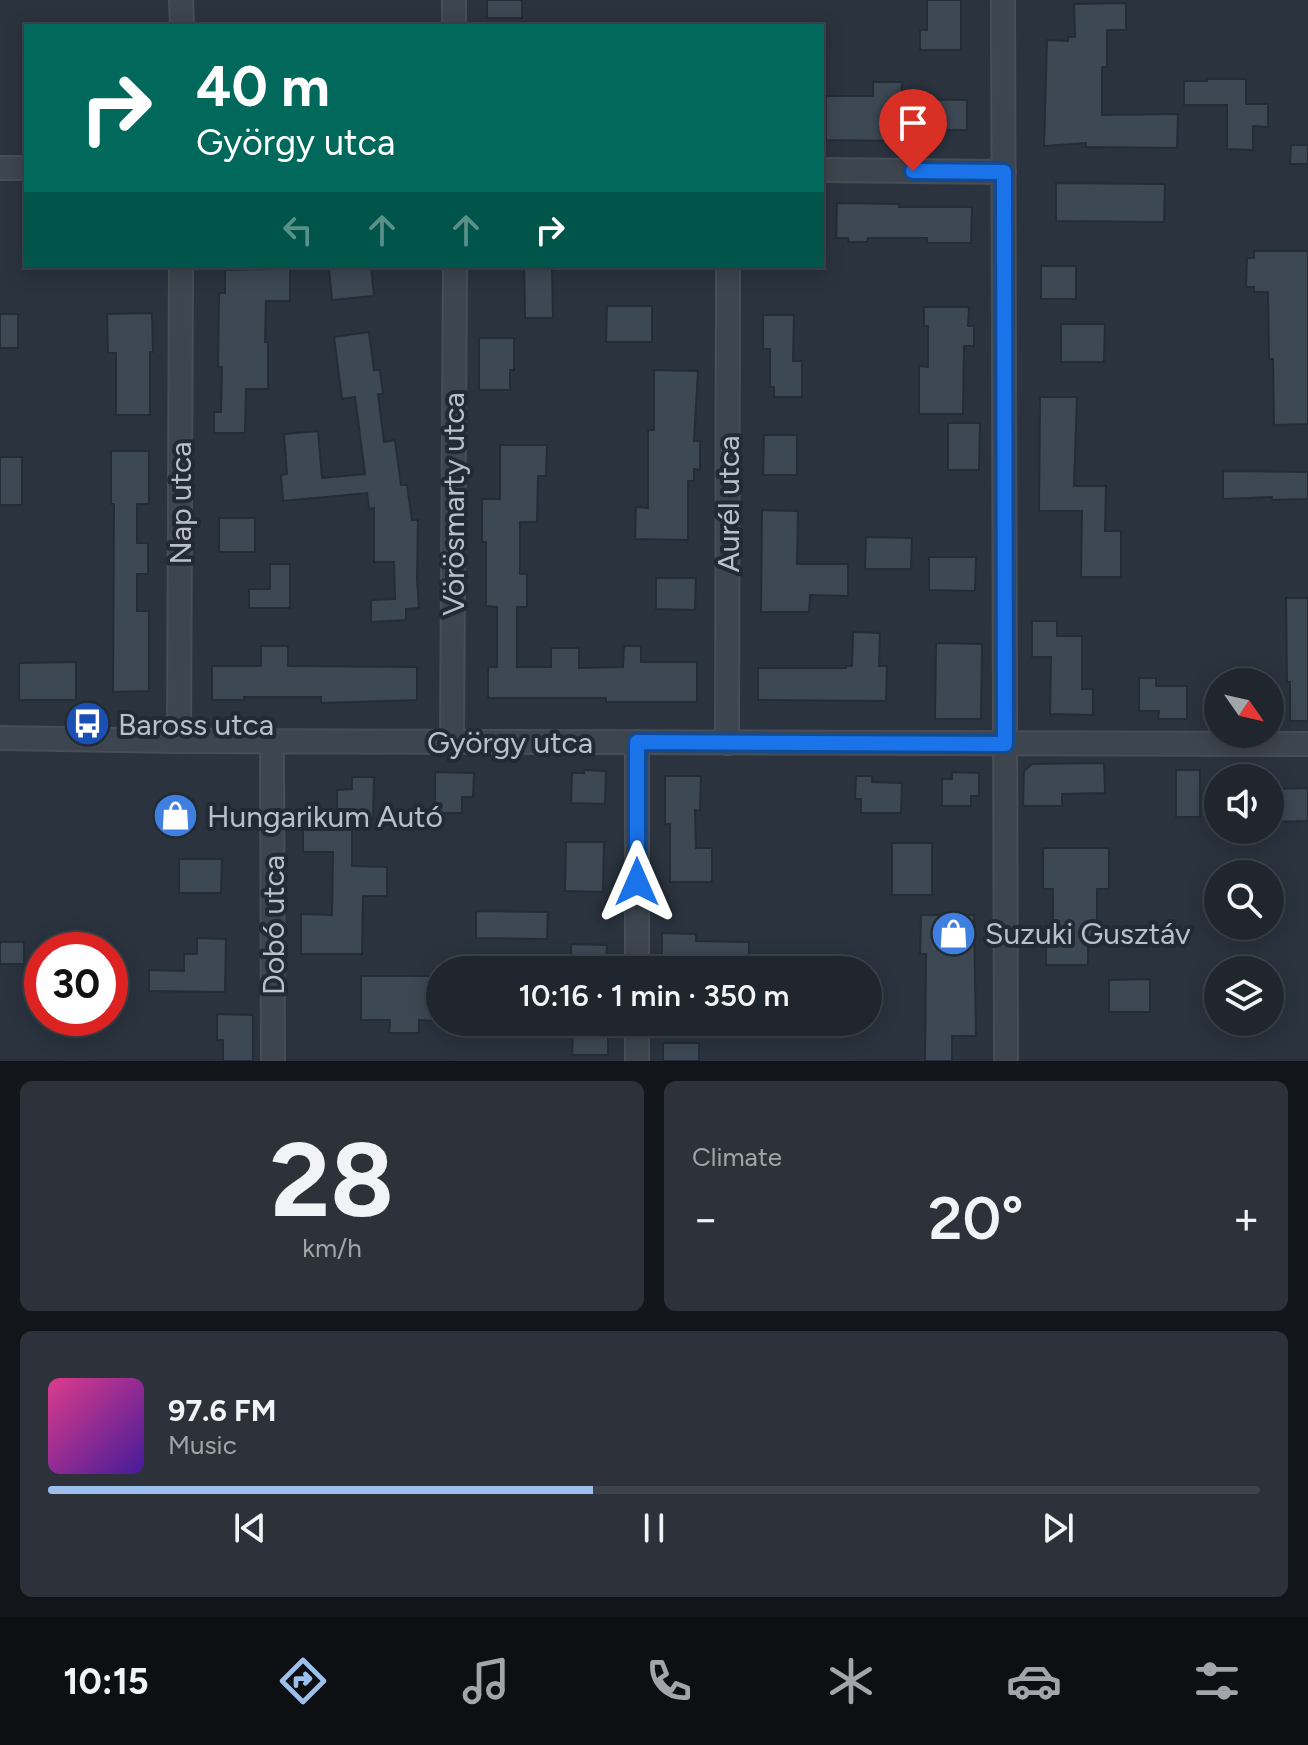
<!DOCTYPE html>
<html lang="en">
<head>
<meta charset="utf-8">
<style>
	:root { --surface:#20262e; --page:#2d323a; --text:#f1f3f6; --muted:#a2a5aa; --line:#3d434a; --accent:#9cbfeb }
	body { margin:0; font-family:Figtree,sans-serif; background:var(--page); color:var(--text); height:100vh; display:flex; flex-direction:column; font-size:30px; white-space:nowrap }
	* { box-sizing:border-box; margin:0 }
	p { font-size:26px; color:var(--muted) }
	.icon { flex:none; width:44px; height:44px; fill:none; stroke:currentColor; stroke-width:2; stroke-linecap:round; stroke-linejoin:round }
	.map { position:relative; height:1061px; overflow:hidden }
	.side { display:flex; flex-direction:column; gap:20px; padding:20px; background:#121519; flex:1 }
	.side>* { flex:none }
	.top-card { position:absolute; left:24px; top:24px; width:800px; height:244px; border-radius:0px; box-shadow:0 4px 20px #0003,0 0 0 2px var(--line); background:#00695c; color:#fff; overflow:hidden }
	.needle { width:52px; rotate:124deg }
	.tools { position:absolute; left:1204px; top:668px; display:grid; gap:16px }
	.tools a { display:grid; place-items:center; width:80px; height:80px; border-radius:50%; background:var(--surface); box-shadow:0 4px 20px #0003,0 0 0 2px var(--line); font-size:40px }
	.speed { position:absolute; left:24px; top:932px; display:flex; gap:16px; font-size:40px; font-weight:700; text-align:center }
	.speed>* { display:grid; place-content:center; width:104px; height:104px; border-radius:50%; background:var(--surface); box-shadow:0 4px 20px #0003,0 0 0 2px var(--line); line-height:1 }
	.speed .limit { border:12px solid #d22; background:#fff; color:#111 }
	.pin { position:absolute; display:grid; place-items:center; width:68px; height:68px; color:#fff; margin:-82px -34px; border-radius:50% 50% 50% 0; rotate:-45deg; box-shadow:0 0 8px #0007 }
	.pin .icon { rotate:45deg }
	.me { position:absolute; width:88px; margin:-44px; rotate:0deg; stroke-linejoin:round; filter:drop-shadow(0 0 6px #0008) }
	.turn { display:flex; align-items:center; gap:28px; height:168px; padding:0 40px; font-size:36px }
	.turn .icon { width:104px; height:104px; stroke-width:2.5 }
	.turn b { display:block; font-size:56px; line-height:68px }
	.lanes { display:flex; align-items:center; height:76px; padding:0 40px; background:#0003; justify-content:center; gap:40px; direction:ltr }
	.lanes .off { opacity:.35 }
	.big { font-size:60px; font-weight:600; line-height:1.1 }
	.side .card { flex:1; display:flex; flex-direction:column; justify-content:center; gap:12px; min-width:0; padding:0 28px; border-radius:12px; background:var(--page) }
	.side .dial { align-items:center; gap:0 }
	.dial b { font-size:104px; line-height:1 }
	.song { display:flex; align-items:center; gap:24px }
	.cover { width:96px; height:96px; border-radius:12px; background:linear-gradient(135deg,hsl(330 70% 55%),hsl(260 70% 35%)) }
	.played { height:8px; border-radius:4px; background:linear-gradient(90deg,var(--accent) 45%,var(--line) 45%) }
	.keys { display:flex; justify-content:space-around; direction:ltr }
	.heat { display:flex; justify-content:space-between; align-items:center; font-size:44px; direction:ltr }
	.side .tiles { flex:1; display:grid; gap:20px; grid-template-columns:1fr 1fr }
	.card:last-child { grid-column:span 2 }
	.trip { position:absolute; left:426px; top:956px; width:456px; height:80px; border-radius:40px; background:var(--surface); box-shadow:0 4px 20px #0003,0 0 0 2px var(--line); font-weight:600; line-height:80px; text-align:center }
	.menu { display:flex; height:128px; justify-content:space-around; align-items:center; background:#0d0f12; color:var(--muted) }
	.menu .icon { width:56px; height:56px }
	.menu .active { color:var(--accent) }
	.menu b { font-size:36px; color:var(--text) }
	.map>svg:first-child { display:block }
	.building { fill:#3c4854; stroke:#242c36; stroke-width:2 }
	.lines { fill:none; stroke-linecap:round; stroke-linejoin:round }
	.minor-casing { stroke:#474e58; stroke-width:26 }
	.minor { stroke:#3d454e; stroke-width:22 }
	.route-casing { stroke:#114b97; stroke-width:20 }
	.route { stroke:#1a73e8; stroke-width:14 }
	.labels { text-anchor:middle; dominant-baseline:central; stroke-width:8; stroke-linejoin:round; paint-order:stroke }
	.street-label { font-size:30px; fill:#bac0c9; stroke:#222a34 }
	.poi-label { font-size:30px; fill:#bac0c9; stroke:#222a34; text-anchor:start }
</style>
</head>
<body>
<div class="map">
<svg width="1308" height="1061" viewBox="0 0 1308 1061">
	<rect width="100%" height="100%" fill="#2a333e"/>
	<g class="building">
		<rect x="487" y="0" width="35" height="18"/>
		<polygon points="927,0 961,0 961,50 920,50 920,30 927,30"/>
		<polygon points="1126,3 1126,30 1107,30 1107,67 1102,67 1102,115 1178,114 1177,148 1086,147 1086,143 1044,146 1047,40 1068,41 1068,37 1075,37 1074,4"/>
		<polygon points="1207,79 1246,79 1246,104 1268,104 1268,127 1253,126 1253,150 1227,149 1227,105 1184,105 1184,81 1207,81"/>
		<polygon points="873,82 902,82 901,99 967,100 967,130 901,130 901,141 826,140 826,96 873,96"/>
		<polygon points="1291,145 1308,145 1308,164 1290,164"/>
		<polygon points="1056,183 1165,184 1164,222 1056,221"/>
		<polygon points="837,203 899,204 899,207 972,207 971,243 927,243 927,238 868,238 867,242 848,242 848,238 836,238"/>
		<polygon points="1254,251 1308,251 1308,424 1274,425 1273,359 1269,359 1268,292 1254,292 1254,287 1246,287 1247,258 1254,258"/>
		<polygon points="363,266 371,266 374,296 332,300 329,269"/>
		<polygon points="524,266 552,266 553,318 525,318"/>
		<rect x="1041" y="266" width="35" height="33"/>
		<polygon points="272,269 290,269 290,301 266,301 265,342 268,342 268,389 246,389 245,433 214,433 214,412 221,412 222,367 218,367 219,293 225,293 225,270"/>
		<polygon points="607,306 652,306 652,342 606,342"/>
		<polygon points="924,307 969,307 968,326 974,326 974,346 964,346 963,414 919,414 919,366 928,367 928,326 924,326"/>
		<polygon points="152,313 153,352 150,352 150,415 116,415 116,353 108,353 107,314"/>
		<rect x="0" y="314" width="18" height="34"/>
		<polygon points="763,315 794,315 793,361 802,361 802,397 774,397 774,387 770,387 770,349 763,349"/>
		<polygon points="1061,324 1105,324 1104,362 1061,362"/>
		<polygon points="369,332 374,370 380,370 383,394 378,394 384,442 395,440 401,485 407,485 412,520 418,520 417,579 419,608 406,609 406,620 371,622 371,600 395,599 394,562 374,562 374,508 369,509 367,493 283,501 281,475 287,474 284,434 318,431 322,478 365,474 355,397 342,399 334,337"/>
		<polygon points="479,338 514,338 514,370 510,370 510,390 479,390"/>
		<polygon points="654,370 698,371 694,441 700,441 700,470 694,469 694,481 688,481 688,540 635,539 636,507 648,508 648,430 654,430"/>
		<polygon points="1040,397 1077,397 1074,486 1106,486 1105,531 1121,531 1121,577 1081,577 1082,511 1039,511"/>
		<polygon points="948,423 980,423 979,470 948,470"/>
		<polygon points="764,435 797,435 797,475 763,475"/>
		<polygon points="500,445 547,445 546,476 538,476 537,522 520,522 520,574 527,574 527,607 517,607 517,667 551,667 551,648 579,648 579,668 623,667 624,646 641,646 641,662 697,662 697,702 606,702 606,698 488,698 488,667 497,667 497,607 486,606 486,542 482,542 482,499 500,499"/>
		<polygon points="111,451 149,451 149,504 137,504 137,543 148,543 148,574 137,574 137,611 149,611 149,691 113,692 114,504 111,504"/>
		<rect x="0" y="457" width="22" height="48"/>
		<polygon points="1223,471 1308,472 1308,499 1272,500 1272,497 1223,499"/>
		<polygon points="762,510 798,511 797,564 848,564 848,596 810,595 809,612 761,612"/>
		<rect x="219" y="518" width="36" height="34"/>
		<polygon points="866,537 912,538 911,569 865,569"/>
		<polygon points="929,557 976,557 975,591 929,590"/>
		<polygon points="270,564 290,564 290,608 249,608 249,589 270,589"/>
		<polygon points="656,578 696,578 695,610 656,609"/>
		<polygon points="1286,598 1308,598 1308,721 1290,721 1290,682 1287,682"/>
		<polygon points="1032,621 1057,621 1057,636 1082,636 1082,689 1093,689 1093,715 1050,714 1051,657 1032,657"/>
		<polygon points="853,632 880,633 879,666 887,666 886,701 758,700 758,668 846,668 846,666 852,666"/>
		<polygon points="936,643 982,644 981,719 935,719"/>
		<polygon points="261,646 288,646 288,666 417,667 417,700 321,703 321,697 244,697 244,700 212,700 212,666 261,666"/>
		<polygon points="76,662 76,700 19,700 19,663"/>
		<polygon points="1139,678 1156,678 1156,686 1187,686 1187,719 1158,719 1159,711 1139,711"/>
		<polygon points="1104,763 1105,793 1062,794 1062,806 1023,806 1024,771 1032,764"/>
		<polygon points="584,770 606,771 605,804 571,803 572,773 584,773"/>
		<rect x="1176" y="770" width="24" height="47"/>
		<polygon points="435,772 474,773 473,797 462,797 462,813 435,813"/>
		<polygon points="952,772 979,773 979,796 971,796 971,806 942,806 942,779 952,779"/>
		<polygon points="665,776 701,776 700,811 695,810 696,848 712,848 712,882 670,882 670,824 665,824"/>
		<polygon points="856,776 872,776 872,782 902,783 901,813 861,813 861,799 855,799"/>
		<polygon points="352,777 374,777 373,819 337,819 337,790 352,789"/>
		<polygon points="1308,788 1308,821 1270,822 1270,789"/>
		<polygon points="165,799 194,799 195,830 157,829 157,803 165,803"/>
		<polygon points="303,830 352,830 352,866 387,867 387,896 363,896 362,954 301,954 301,914 332,915 333,852 303,852"/>
		<polygon points="566,842 604,842 603,892 565,891"/>
		<rect x="892" y="843" width="40" height="52"/>
		<polygon points="1043,848 1109,848 1109,889 1097,889 1097,937 1088,937 1088,965 1046,965 1046,937 1053,937 1053,889 1043,889"/>
		<polygon points="179,859 222,859 221,893 179,893"/>
		<polygon points="476,911 548,912 547,939 476,938"/>
		<polygon points="921,915 974,915 976,1036 952,1036 952,1061 925,1061 926,954 920,954"/>
		<polygon points="662,933 696,934 696,941 749,942 749,968 662,967"/>
		<polygon points="197,938 226,939 225,992 149,991 149,970 184,971 184,954 197,954"/>
		<rect x="0" y="942" width="24" height="22"/>
		<polygon points="571,944 607,945 606,970 571,970"/>
		<polygon points="361,976 439,976 439,1021 419,1020 419,1033 389,1033 390,1020 361,1020"/>
		<polygon points="1150,979 1150,1012 1109,1012 1109,980"/>
		<polygon points="217,1014 253,1015 253,1061 223,1061 223,1040 217,1040"/>
		<polygon points="573,1027 608,1028 608,1055 572,1055"/>
		<rect x="663" y="1043" width="36" height="18"/>
	</g>
	<g class="lines">
		<defs>
			<g id="minor">
				<polyline points="181,0 182,26"/>
				<polyline points="454,0 454,26"/>
				<polyline points="1003,0 1006,1061"/>
				<polyline points="0,168 26,168"/>
				<polyline points="822,170 1004,172"/>
				<polyline points="0,738 179,741 1308,744"/>
				<polyline points="179,741 181,266"/>
				<polyline points="272,741 273,1061"/>
				<polyline points="452,741 455,266"/>
				<polyline points="637,742 637,970"/>
				<polyline points="727,743 728,266"/>
				<polyline points="637,1061 637,1022"/>
			</g>
		</defs>
		<use href="#minor" class="minor-casing"/>
		<use href="#minor" class="minor"/>
	</g>
	<g class="lines">
		<defs>
			<polyline id="route" points="637,882 637,742 1005,744 1004,172 913,171"/>
		</defs>
		<use href="#route" class="route-casing"/>
		<use href="#route" class="route"/>
	</g>
	<defs>
		<symbol id="bus-disc" viewBox="-11 -11 22 22"><circle r="9.5" fill="#1a4fb4" stroke="#222a34"/><path d="M-5-6H5V4H4V6H2V4H-2V6H-4V4H-5ZM-3.5-4V0h7V-4ZM-3.5 1.2v1.5H-2V1.2ZM2 1.2v1.5H3.5V1.2Z" fill="#fff"/></symbol>
		<symbol id="shop-disc" viewBox="-11 -11 22 22"><circle r="9.5" fill="#3f7fe0" stroke="#222a34"/><path d="M-5-2.5h2.3a2.7 3.5 0 0 1 5.4 0H5L5.5 6h-11ZM-1.5-2.5h3a1.5 2.3 0 0 0-3 0Z" fill="#fff"/></symbol>
	</defs>
	<g fill-rule="evenodd">
		<use href="#bus-disc" x="62" y="698" width="51" height="51"/>
		<use href="#shop-disc" x="150" y="790" width="51" height="51"/>
		<use href="#shop-disc" x="928" y="908" width="51" height="51"/>
	</g>
	<g class="labels">
		<g class="street-label">
			<text transform="translate(180 503) rotate(-90)">Nap utca</text>
			<text transform="translate(453 504) rotate(-90)">Vörösmarty utca</text>
			<text transform="translate(728 504) rotate(-90)">Aurél utca</text>
			<text x="510" y="742">György utca</text>
			<text transform="translate(273 925) rotate(-90)">Dobó utca</text>
		</g>
		<g class="poi-label">
			<text x="118" y="724">Baross utca</text>
			<text x="207" y="816">Hungarikum Autó</text>
			<text x="985" y="933">Suzuki Gusztáv</text>
		</g>
	</g>
</svg>
<div class="tools">
<a><svg class="needle" viewBox="-14 -14 28 28"><path d="M0-13l5 13h-10z" fill="#e53935"/><path d="M0 13l5-13h-10z" fill="#a2a5aa"/></svg></a>
<a><svg class="icon" aria-label="sound" viewBox="0 0 24 24"><path d="M4 9h4l5-4v14l-5-4H4zM17 9q2 3 0 6"/></svg></a>
<a><svg class="icon" aria-label="search" viewBox="0 0 24 24"><circle cx="10" cy="10" r="6"/><path d="M15 15l6 6"/></svg></a>
<a><svg class="icon" aria-label="layers" viewBox="0 0 24 24"><path d="M12 4l9 5-9 5-9-5zM3 14l9 5 9-5"/></svg></a>
</div>
<div class="speed"><div class="limit">30</div></div>
<div class="pin" style="left:913px;top:171px;background:#d93025"><svg class="icon" aria-label="arrive" viewBox="0 0 24 24"><path d="M6 21V4h12l-3 4 3 4H6"/></svg></div>
<svg class="me" style="left:637px;top:882px" viewBox="-20 -20 40 40"><path d="M0-17L14 15 0 8-14 15z" fill="#1a73e8" stroke="#fff" stroke-width="4"/></svg>
<div class="trip">10:16 · 1 min · 350 m</div>
<div class="top-card">
<div class="turn"><svg class="icon" aria-label="right" viewBox="0 0 24 24"><path d="M7 20v-9h11M14 6l5 5-5 5"/></svg><div><b>40 m</b>György utca</div></div>
<div class="lanes"><svg class="icon off" aria-label="left" viewBox="0 0 24 24"><path d="M17 20v-9H6M10 6l-5 5 5 5"/></svg><svg class="icon off" aria-label="ahead" viewBox="0 0 24 24"><path d="M12 20V5M6 11l6-6 6 6"/></svg><svg class="icon off" aria-label="ahead" viewBox="0 0 24 24"><path d="M12 20V5M6 11l6-6 6 6"/></svg><svg class="icon" aria-label="right" viewBox="0 0 24 24"><path d="M7 20v-9h11M14 6l5 5-5 5"/></svg></div>
</div>
</div>
<section class="side">
<div class="tiles">
<div class="card dial"><b>28</b><p>km/h</p></div>
<div class="card"><p>Climate</p>
<div class="heat"><a>−</a><b class="big">20°</b><a>+</a></div>
</div>
<div class="card">
<div class="song"><i class="cover"></i><div><b>97.6 FM</b><p>Music</p></div></div>
<div class="played"></div>
<div class="keys"><svg class="icon" aria-label="previous" viewBox="0 0 24 24"><path d="M18 5L8 12l10 7zM5 5v14"/></svg><svg class="icon" aria-label="pause" viewBox="0 0 24 24"><path d="M8 5v14M16 5v14"/></svg><svg class="icon" aria-label="next" viewBox="0 0 24 24"><path d="M6 5l10 7-10 7zM19 5v14"/></svg></div>
</div>
</div>
</section>
<nav class="menu">
<b>10:15</b>
<svg class="icon active" aria-label="directions" viewBox="0 0 24 24"><path d="M12 3l9 9-9 9-9-9zM9 14v-3h6M13 9l2 2-2 2"/></svg>
<svg class="icon" aria-label="music" viewBox="0 0 24 24"><path d="M9 18V5l10-2v13"/><circle cx="6" cy="18" r="3"/><circle cx="16" cy="16" r="3"/></svg>
<svg class="icon" aria-label="phone" viewBox="0 0 24 24"><path d="M5 4h4l2 5-3 2q2 4 5 5l2-3 5 2v4C11 20 4 13 5 4z"/></svg>
<svg class="icon" aria-label="climate" viewBox="0 0 24 24"><path d="M12 3v18M4 7l16 10M4 17L20 7"/></svg>
<svg class="icon" aria-label="car" viewBox="0 0 24 24"><path d="M5 17H2v-5l4-1 3-4h7l3 4 3 1v5h-3M9 17h6M6 11h13"/><circle cx="7" cy="17" r="2"/><circle cx="17" cy="17" r="2"/></svg>
<svg class="icon" aria-label="filters" viewBox="0 0 24 24"><path d="M4 7h16M4 17h16"/><circle cx="9" cy="7" r="2"/><circle cx="15" cy="17" r="2"/></svg>
</nav>
</body>
</html>
